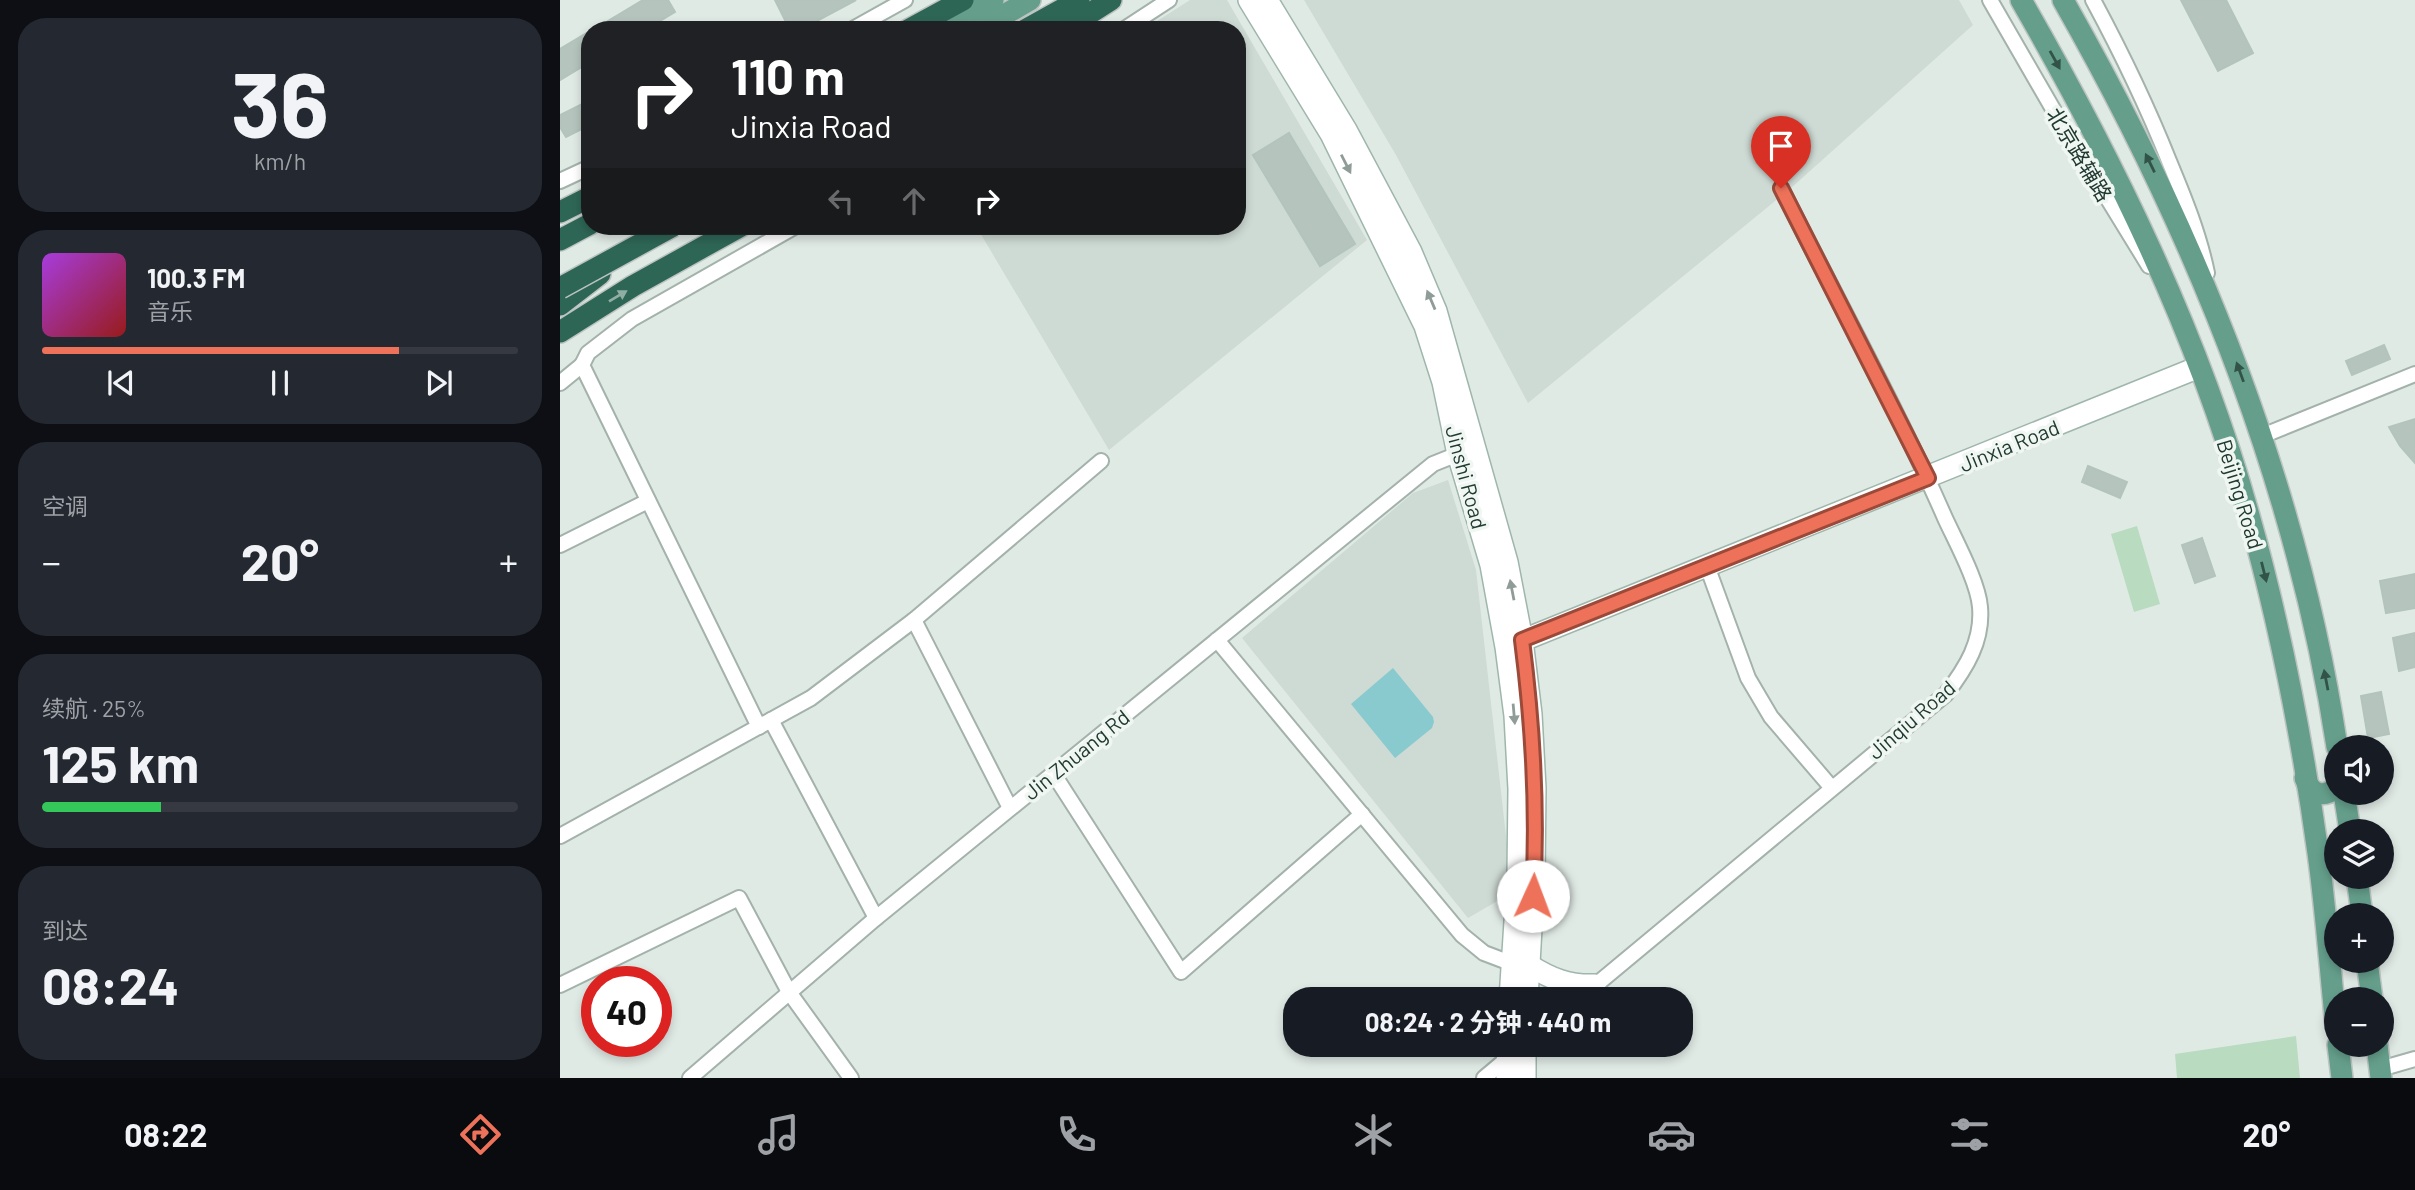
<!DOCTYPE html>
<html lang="zh">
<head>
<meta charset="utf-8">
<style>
	:root { --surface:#171b24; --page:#242831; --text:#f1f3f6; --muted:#9ea1a6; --line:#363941; --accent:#ee725a }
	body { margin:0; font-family:Barlow,"Noto Sans SC",sans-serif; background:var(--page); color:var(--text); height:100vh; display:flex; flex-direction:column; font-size:26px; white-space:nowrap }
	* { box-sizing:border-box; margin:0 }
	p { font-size:23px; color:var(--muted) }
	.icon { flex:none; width:38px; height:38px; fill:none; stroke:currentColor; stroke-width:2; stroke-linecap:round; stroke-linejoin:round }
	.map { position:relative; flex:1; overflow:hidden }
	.panel { display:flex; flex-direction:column; gap:18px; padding:18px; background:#0d0f14; width:560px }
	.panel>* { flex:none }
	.hud { position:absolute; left:21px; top:21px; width:665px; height:214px; border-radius:28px; box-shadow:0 4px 10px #0003; background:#202124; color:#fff; overflow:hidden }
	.controls { position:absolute; left:1764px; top:735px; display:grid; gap:14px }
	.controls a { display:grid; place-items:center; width:70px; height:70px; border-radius:50%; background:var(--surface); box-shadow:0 4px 10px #0003; font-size:35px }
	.speed { position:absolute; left:21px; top:966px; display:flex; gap:14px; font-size:35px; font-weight:700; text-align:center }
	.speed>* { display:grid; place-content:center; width:91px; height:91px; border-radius:50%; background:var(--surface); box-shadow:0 4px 10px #0003; line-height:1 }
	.speed .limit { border:10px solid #d22; background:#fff; color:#111 }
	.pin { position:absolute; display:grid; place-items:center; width:60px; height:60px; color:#fff; margin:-72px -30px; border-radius:50% 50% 50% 0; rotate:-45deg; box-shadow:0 0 7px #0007 }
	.pin .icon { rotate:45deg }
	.me { position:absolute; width:77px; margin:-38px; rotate:2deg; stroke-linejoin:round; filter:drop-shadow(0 0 5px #0008) }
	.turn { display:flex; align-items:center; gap:24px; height:147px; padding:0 35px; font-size:32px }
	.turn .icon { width:91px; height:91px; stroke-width:2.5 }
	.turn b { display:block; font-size:49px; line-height:60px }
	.lanes { display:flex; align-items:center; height:66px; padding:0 35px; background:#0003; justify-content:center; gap:35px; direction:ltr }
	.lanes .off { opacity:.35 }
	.big { font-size:52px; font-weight:700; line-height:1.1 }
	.panel .card { flex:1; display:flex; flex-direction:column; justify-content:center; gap:10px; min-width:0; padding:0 24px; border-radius:28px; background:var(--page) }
	.panel .dial { align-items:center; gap:0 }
	.dial b { font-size:91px; line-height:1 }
	.song { display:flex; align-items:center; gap:21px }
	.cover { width:84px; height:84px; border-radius:10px; background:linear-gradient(135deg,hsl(280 70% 55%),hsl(0 70% 35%)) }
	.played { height:7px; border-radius:4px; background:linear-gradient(90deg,var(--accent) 75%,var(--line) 75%) }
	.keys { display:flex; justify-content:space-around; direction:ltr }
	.heat { display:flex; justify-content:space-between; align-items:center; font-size:38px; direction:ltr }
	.charge { height:10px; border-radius:5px; background:linear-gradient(90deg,#34c759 25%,var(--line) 0) }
	.trip { position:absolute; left:723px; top:987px; width:410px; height:70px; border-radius:28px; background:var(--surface); box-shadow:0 4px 10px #0003; font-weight:700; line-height:70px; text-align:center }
	.menu { display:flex; height:112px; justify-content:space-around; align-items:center; background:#090b0e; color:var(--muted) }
	.menu .icon { width:49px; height:49px }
	.menu .current { color:var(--accent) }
	.menu b { font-size:32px; color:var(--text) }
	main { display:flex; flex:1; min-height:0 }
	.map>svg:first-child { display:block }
	.built { fill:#cedad4 }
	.green { fill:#b9dbbf }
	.water { fill:#89cacf }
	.building { fill:#b5c5be; stroke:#b2c4bb; stroke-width:2 }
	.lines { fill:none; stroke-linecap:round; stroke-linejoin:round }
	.street-casing { stroke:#a3b2ab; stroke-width:18 }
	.secondary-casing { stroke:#9fb6ac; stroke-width:24 }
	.primary-casing { stroke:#bcc4c1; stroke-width:24 }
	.highway-casing { stroke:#bcc4c1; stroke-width:24 }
	.street { stroke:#fff; stroke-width:14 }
	.secondary { stroke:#fff; stroke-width:21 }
	.primary { stroke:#659f8c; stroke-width:21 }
	.highway { stroke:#2e6656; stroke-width:21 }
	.highway-bridge-casing { stroke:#bcc4c1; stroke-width:24; stroke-linecap:butt }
	.highway-bridge { stroke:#2e6656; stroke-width:21 }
	.oneway { fill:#325348 }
	.oneway2 { fill:#909c98 }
	.oneway3 { fill:#8faea4 }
	.route-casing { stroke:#9b4a3a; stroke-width:18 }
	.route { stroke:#ee725a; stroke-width:12 }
	.labels { text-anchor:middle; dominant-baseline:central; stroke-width:7; stroke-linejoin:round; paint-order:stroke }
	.street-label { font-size:21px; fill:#213a31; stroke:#f0f7f3 }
</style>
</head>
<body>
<main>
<section class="panel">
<div class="card dial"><b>36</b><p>km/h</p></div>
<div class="card">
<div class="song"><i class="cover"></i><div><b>100.3 FM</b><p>音乐</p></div></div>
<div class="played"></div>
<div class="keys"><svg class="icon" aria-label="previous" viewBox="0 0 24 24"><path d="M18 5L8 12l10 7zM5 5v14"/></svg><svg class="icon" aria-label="pause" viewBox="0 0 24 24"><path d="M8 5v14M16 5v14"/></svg><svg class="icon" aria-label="next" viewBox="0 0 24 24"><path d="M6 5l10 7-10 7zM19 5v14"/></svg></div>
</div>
<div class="card"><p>空调</p>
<div class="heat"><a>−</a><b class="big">20°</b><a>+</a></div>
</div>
<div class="card"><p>续航 · 25%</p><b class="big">125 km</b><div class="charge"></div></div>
<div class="card"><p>到达</p><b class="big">08:24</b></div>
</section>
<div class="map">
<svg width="1855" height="1078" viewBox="0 0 1855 1078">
	<rect width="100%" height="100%" fill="#e0eae5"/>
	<g class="built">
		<polygon points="630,0 667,0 807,240 549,450 416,226 677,226 677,30 583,30"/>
		<polygon points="744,0 1399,0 1413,25 1231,188 968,403 836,155"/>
		<polygon points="888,480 916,570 948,854 946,896 908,918 682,638 853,493"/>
	</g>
	<g class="green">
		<polygon points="1577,526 1600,604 1574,612 1551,534"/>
		<polygon points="1736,1036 1740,1078 1617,1078 1615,1054"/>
	</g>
	<polygon class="water" points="833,668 873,717 874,722 872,728 835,758 791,704"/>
	<g class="building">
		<polygon points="83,0 108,0 115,12 85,30 33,30"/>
		<polygon points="215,0 296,0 240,30 230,30"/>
		<polygon points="1621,0 1666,0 1693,53 1658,71"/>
		<polygon points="30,31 30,62 0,80 0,49"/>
		<polygon points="30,100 30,125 6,137 0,127 0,115"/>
		<polygon points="729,133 795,244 760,266 693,155"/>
		<polygon points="1824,345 1830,359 1792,375 1786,361"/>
		<polygon points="1855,419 1855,463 1840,446 1829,427"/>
		<polygon points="1528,466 1567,482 1560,498 1522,482"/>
		<polygon points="1642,538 1655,576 1635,583 1622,545"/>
		<polygon points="1855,574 1855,608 1826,613 1820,581"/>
		<polygon points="1855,633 1855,667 1839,671 1833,638"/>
		<polygon points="1821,692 1829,734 1808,738 1801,696"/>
	</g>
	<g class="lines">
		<defs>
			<g id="street">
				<polyline points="1430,0 1497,116 1589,266"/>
				<path d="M1533,0C1561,52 1587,106 1609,161C1624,197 1639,234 1647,273"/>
				<polyline points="291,30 345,0"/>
				<polyline points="563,30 609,0"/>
				<polyline points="0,181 30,167"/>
				<polyline points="0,383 22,365"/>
				<polyline points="1702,436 1855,374"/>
				<polyline points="0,545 88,501"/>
				<polyline points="1147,566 1188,678 1211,717 1271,787"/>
				<polyline points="354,620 450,808"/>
				<polyline points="657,640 902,935 924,953 953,964"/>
				<polyline points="211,720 316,918"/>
				<polyline points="199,727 22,365 28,353 72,319 236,226"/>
				<polyline points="493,773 621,972 802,814"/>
				<polyline points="0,836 251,698 354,620 541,461"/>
				<polyline points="0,985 179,898 229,992 291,1078"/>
				<path d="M1019,999L1386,694C1406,668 1423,641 1420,607C1418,582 1396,542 1385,518C1336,406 1276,298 1221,188"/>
				<polyline points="1820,1069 1855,1059"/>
				<polyline points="130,1078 316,918 873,464 903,452"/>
				<polyline points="924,1078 949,1057"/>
			</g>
			<g id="secondary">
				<polyline points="689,0 771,134 865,326 883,382 898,454 931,565 946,647 955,716 959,789 958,875 950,999"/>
				<polyline points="707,0 786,130 851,252 876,311 947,562 962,640 971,714 975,788 974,875 967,999"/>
				<polyline points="951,645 1639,367"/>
				<path d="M969,965C991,979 1009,986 1035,985"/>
				<polyline points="947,1078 948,1045"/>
				<polyline points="965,1078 965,1045"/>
			</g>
			<g id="primary">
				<path d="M1461,0C1554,162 1637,331 1688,512C1720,624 1742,738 1758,853C1766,911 1770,969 1776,1026"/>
				<path d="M1503,0C1635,232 1737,482 1777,747"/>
				<polyline points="379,30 433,0"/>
				<polyline points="418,30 470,0"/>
				<path d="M1745,778C1750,793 1762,799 1776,788"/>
				<polyline points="1784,793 1790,831"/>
				<polyline points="1797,877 1802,915"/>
				<polyline points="1807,961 1812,999"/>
				<polyline points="1778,1045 1782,1078"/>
				<polyline points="1817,1045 1821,1078"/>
			</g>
			<g id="highway">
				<polyline points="348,30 403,0"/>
				<polyline points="465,30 519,0"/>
				<polyline points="504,30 551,0"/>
				<polyline points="0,212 30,197"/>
				<polyline points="0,240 30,224"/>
				<polyline points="0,305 40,274"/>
				<polyline points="0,332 73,286 181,226"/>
			</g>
		</defs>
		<use href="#street" class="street-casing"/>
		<use href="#secondary" class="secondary-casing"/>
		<use href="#primary" class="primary-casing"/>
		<use href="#highway" class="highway-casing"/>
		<use href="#street" class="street"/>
		<use href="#secondary" class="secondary"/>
		<use href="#primary" class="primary"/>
		<use href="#highway" class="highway"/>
		<defs>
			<polyline id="highway-bridge" points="0,288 113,226"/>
		</defs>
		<use href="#highway-bridge" class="highway-bridge-casing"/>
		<use href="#highway-bridge" class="highway-bridge"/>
	</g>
	<defs><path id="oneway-solid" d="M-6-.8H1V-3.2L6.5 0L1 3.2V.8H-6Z" transform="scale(1.75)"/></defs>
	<g class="oneway">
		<use href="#oneway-solid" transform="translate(1495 60) rotate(61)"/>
		<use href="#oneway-solid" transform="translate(1590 163) rotate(-116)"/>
		<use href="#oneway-solid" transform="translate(1680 372) rotate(-110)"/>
		<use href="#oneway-solid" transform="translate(1704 572) rotate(76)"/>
		<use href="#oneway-solid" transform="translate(1766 680) rotate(-101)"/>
	</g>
	<g class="oneway2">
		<use href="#oneway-solid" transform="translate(786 164) rotate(63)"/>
		<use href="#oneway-solid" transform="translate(871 300) rotate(-113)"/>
		<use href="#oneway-solid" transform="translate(952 590) rotate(-101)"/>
		<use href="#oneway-solid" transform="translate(954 714) rotate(85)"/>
	</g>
	<use class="oneway3" href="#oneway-solid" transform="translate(58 296) rotate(-31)"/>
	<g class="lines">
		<defs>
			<path id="route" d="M973,896C978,810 973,726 962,640L1368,478L1221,188"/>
		</defs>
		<use href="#route" class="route-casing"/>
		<use href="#route" class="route"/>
	</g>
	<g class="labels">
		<g class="street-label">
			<text transform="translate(1520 154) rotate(59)">北京路辅路</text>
			<text transform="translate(1449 445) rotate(-22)">Jinxia Road</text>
			<text transform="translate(907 477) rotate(75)">Jinshi Road</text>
			<text transform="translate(1681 494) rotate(73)">Beijing Road</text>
			<text transform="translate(1351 719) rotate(-41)">Jinqiu Road</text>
			<text transform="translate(516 754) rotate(-39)">Jin Zhuang Rd</text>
		</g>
	</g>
</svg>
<div class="controls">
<a><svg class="icon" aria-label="sound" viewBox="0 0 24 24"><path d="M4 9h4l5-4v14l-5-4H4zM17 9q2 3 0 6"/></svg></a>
<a><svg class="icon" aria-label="layers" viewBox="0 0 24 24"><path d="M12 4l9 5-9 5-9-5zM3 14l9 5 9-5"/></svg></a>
<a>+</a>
<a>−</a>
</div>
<div class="speed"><div class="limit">40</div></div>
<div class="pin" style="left:1221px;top:188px;background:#d93025"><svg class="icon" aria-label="arrive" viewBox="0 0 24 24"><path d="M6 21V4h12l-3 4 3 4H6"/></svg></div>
<svg class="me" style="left:973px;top:896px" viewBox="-20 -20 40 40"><circle r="19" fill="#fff"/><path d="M0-13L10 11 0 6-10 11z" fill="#ee725a"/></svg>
<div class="trip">08:24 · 2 分钟 · 440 m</div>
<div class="hud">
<div class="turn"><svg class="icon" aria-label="right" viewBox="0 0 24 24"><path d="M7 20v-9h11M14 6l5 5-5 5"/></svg><div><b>110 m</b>Jinxia Road</div></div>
<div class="lanes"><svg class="icon off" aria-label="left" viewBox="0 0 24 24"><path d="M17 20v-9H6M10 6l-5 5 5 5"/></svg><svg class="icon off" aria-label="ahead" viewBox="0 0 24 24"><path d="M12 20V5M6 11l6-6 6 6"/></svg><svg class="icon" aria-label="right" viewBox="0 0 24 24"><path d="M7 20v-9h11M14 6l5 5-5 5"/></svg></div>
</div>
</div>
</main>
<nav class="menu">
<b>08:22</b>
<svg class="icon current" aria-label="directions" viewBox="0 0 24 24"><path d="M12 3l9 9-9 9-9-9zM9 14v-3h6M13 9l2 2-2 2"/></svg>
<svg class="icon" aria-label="music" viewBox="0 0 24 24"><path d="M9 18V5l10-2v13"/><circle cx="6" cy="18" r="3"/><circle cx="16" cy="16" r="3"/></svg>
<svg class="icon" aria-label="phone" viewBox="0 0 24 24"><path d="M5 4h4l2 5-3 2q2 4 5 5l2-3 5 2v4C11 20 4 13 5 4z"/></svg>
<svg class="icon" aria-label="climate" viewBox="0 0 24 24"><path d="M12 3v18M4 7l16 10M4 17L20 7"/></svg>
<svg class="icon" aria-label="car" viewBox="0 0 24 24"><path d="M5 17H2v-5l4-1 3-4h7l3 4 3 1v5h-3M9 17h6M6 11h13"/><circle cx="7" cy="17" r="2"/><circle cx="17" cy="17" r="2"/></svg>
<svg class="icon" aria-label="filters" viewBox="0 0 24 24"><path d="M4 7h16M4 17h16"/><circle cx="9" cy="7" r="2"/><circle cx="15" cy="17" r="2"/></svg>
<b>20°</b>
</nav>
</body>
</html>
